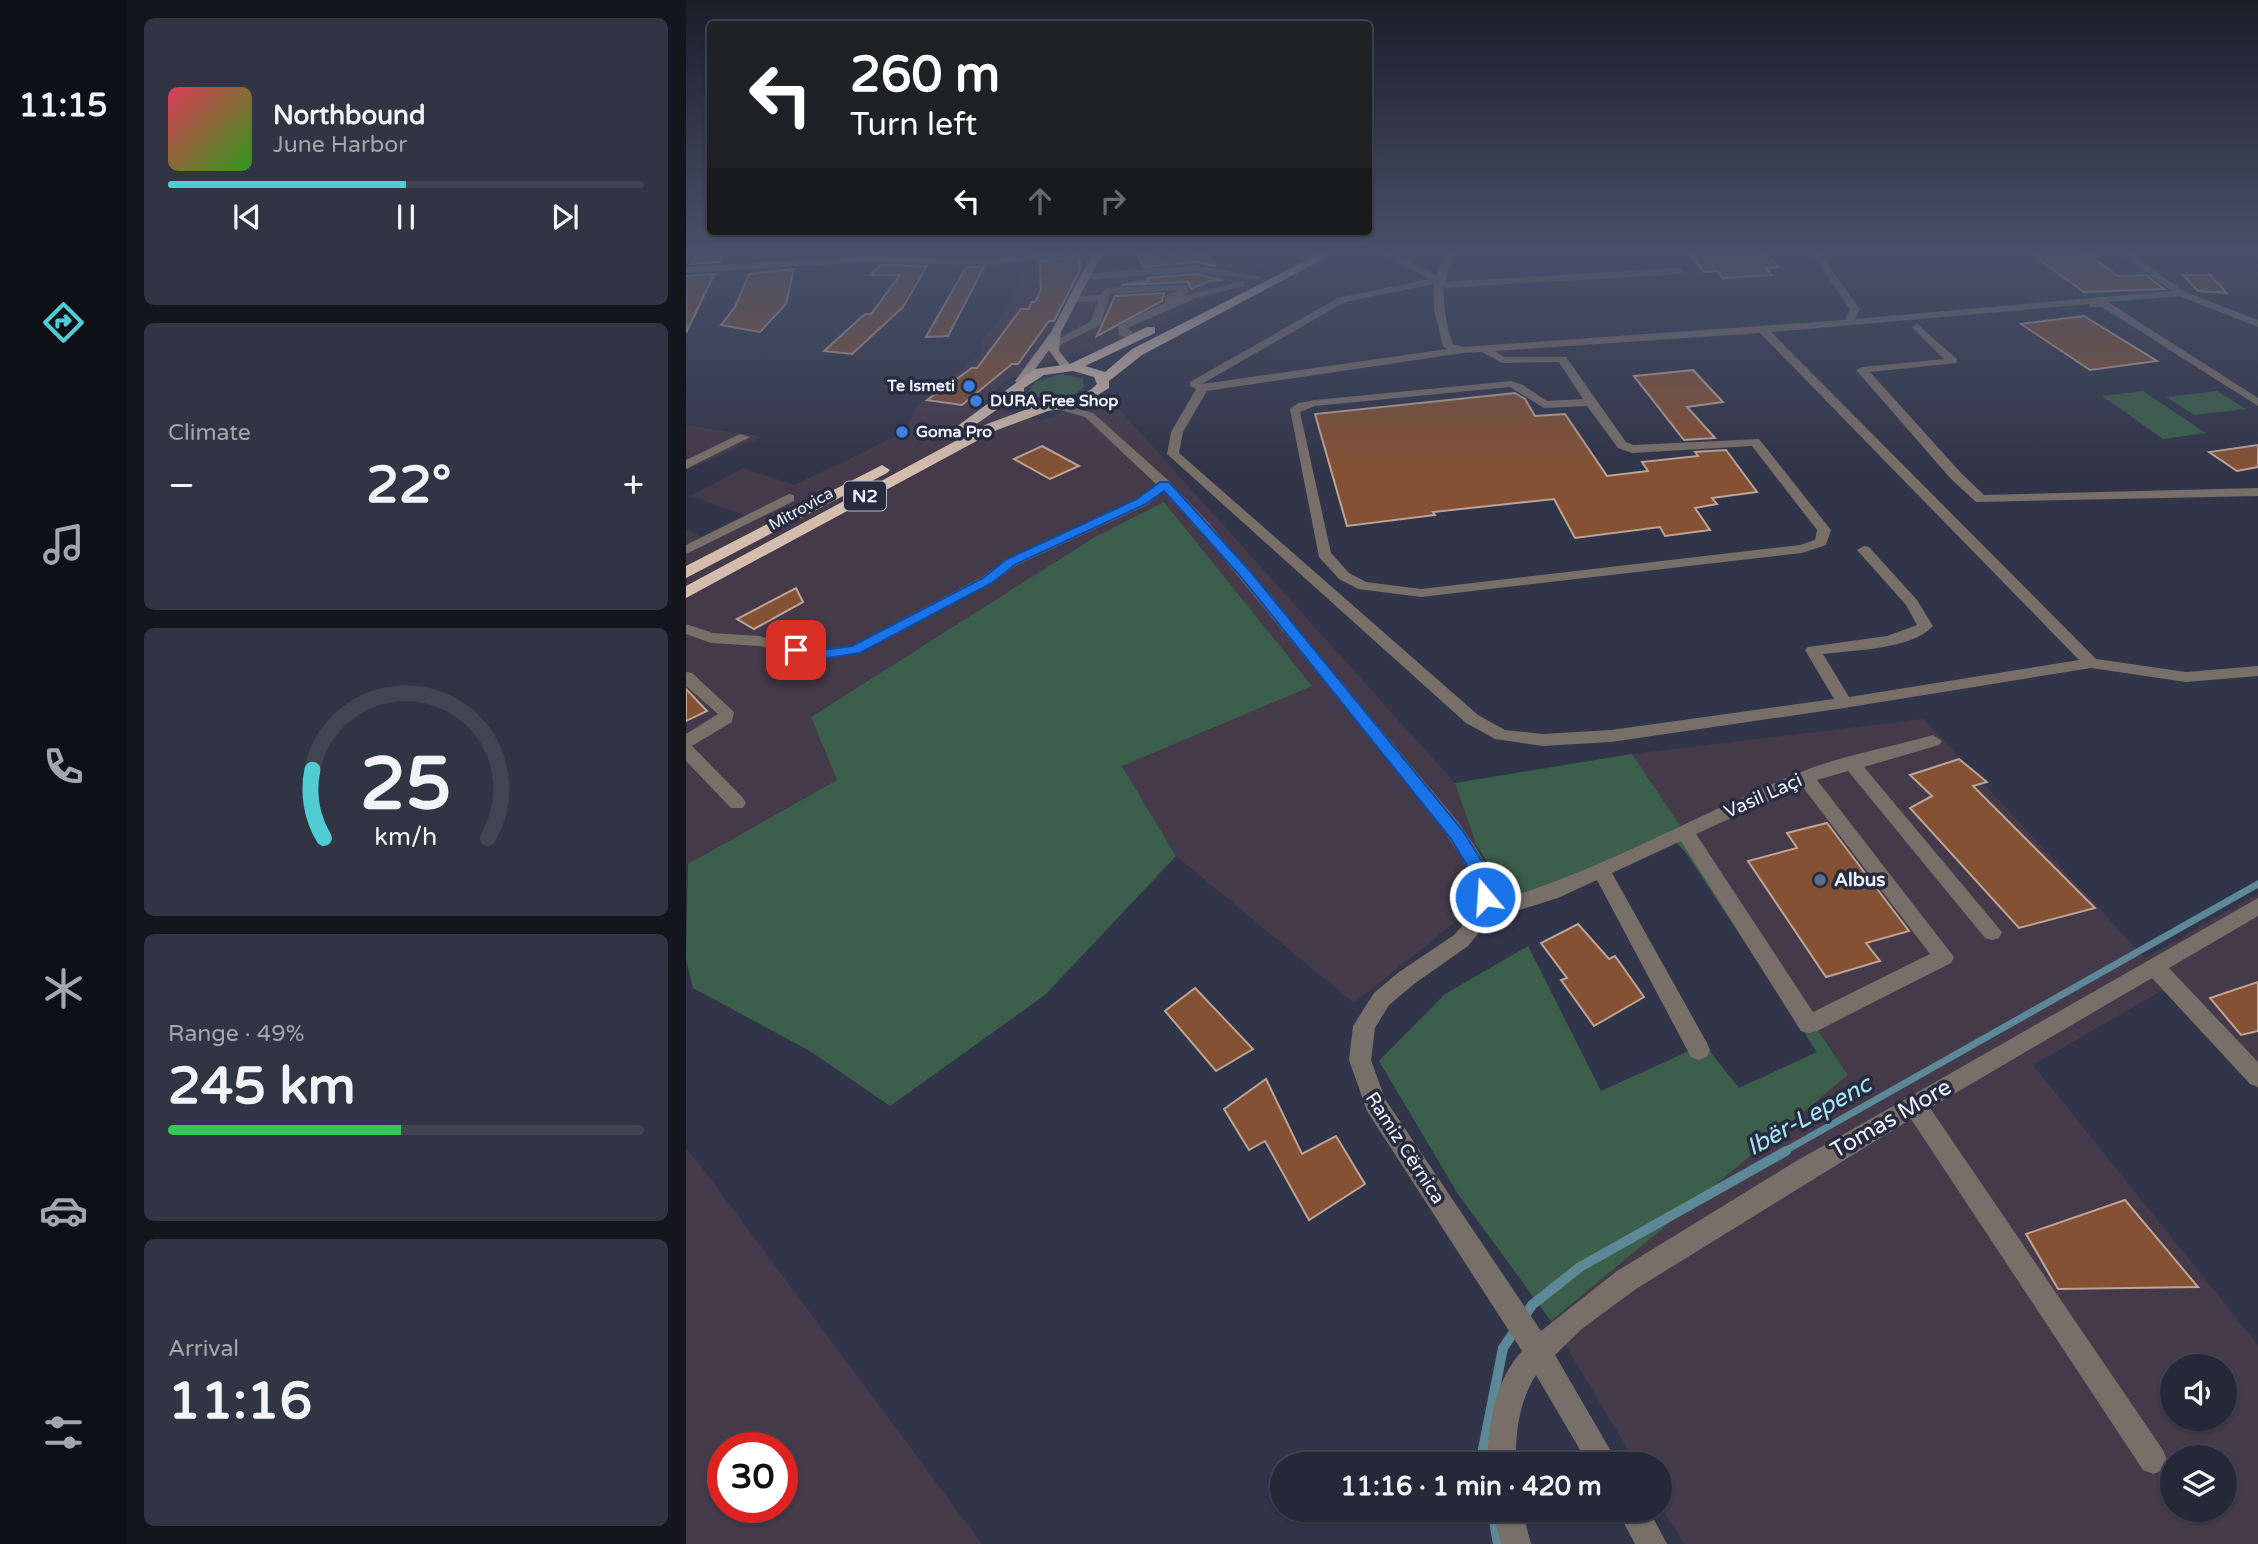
<!DOCTYPE html>
<html lang="en">
<head>
<meta charset="utf-8">
<style>
	:root { --surface:#252837; --page:#313442; --text:#f1f3f6; --muted:#a3a6ad; --line:#424452; --accent:#51ccd3 }
	body { margin:0; font-family:"Varela Round",sans-serif; background:var(--page); color:var(--text); height:100vh; display:flex; flex-direction:column; font-size:26px; white-space:nowrap }
	* { box-sizing:border-box; margin:0 }
	p { font-size:23px; color:var(--muted) }
	.icon { flex:none; width:38px; height:38px; fill:none; stroke:currentColor; stroke-width:2; stroke-linecap:round; stroke-linejoin:round }
	.map { position:relative; flex:1; overflow:hidden }
	.panel { display:flex; flex-direction:column; gap:18px; padding:18px; background:#14161e; width:560px }
	.panel>* { flex:none }
	.banner { position:absolute; left:21px; top:21px; width:665px; height:214px; border-radius:7px; box-shadow:0 2px 5px #0004,0 0 0 2px var(--line); background:#202124; color:#fff; overflow:hidden }
	.tools { position:absolute; left:1474px; top:1354px; display:grid; gap:14px }
	.tools a { display:grid; place-items:center; width:77px; height:77px; border-radius:50%; background:var(--surface); box-shadow:0 2px 5px #0004,0 0 0 2px var(--line); font-size:35px }
	.speed { position:absolute; left:21px; top:1432px; display:flex; gap:14px; font-size:35px; font-weight:700; text-align:center }
	.speed>* { display:grid; place-content:center; width:91px; height:91px; border-radius:50%; background:var(--surface); box-shadow:0 2px 5px #0004,0 0 0 2px var(--line); line-height:1 }
	.speed .limit { border:10px solid #d22; background:#fff; color:#111 }
	.pin { position:absolute; display:grid; place-items:center; width:60px; height:60px; color:#fff; margin:-30px; border-radius:14px; box-shadow:0 4px 10px #0006 }
	.me { position:absolute; width:77px; margin:-38px; rotate:342deg; stroke-linejoin:round; filter:drop-shadow(0 0 5px #0008) }
	.turn { display:flex; align-items:center; gap:24px; height:147px; padding:0 28px; font-size:32px }
	.turn .icon { width:91px; height:91px; stroke-width:2.5 }
	.turn b { display:block; font-size:49px; line-height:60px }
	.lanes { display:flex; align-items:center; height:66px; padding:0 28px; background:#0003; justify-content:center; gap:35px; direction:ltr }
	.lanes .off { opacity:.35 }
	.big { font-size:52px; font-weight:800; line-height:1.1 }
	.panel .widget { flex:1; display:flex; flex-direction:column; justify-content:center; gap:10px; min-width:0; padding:0 24px; border-radius:10px; background:var(--page) }
	.panel .dial { align-items:center; gap:0 }
	.dial svg { height:182px; overflow:visible; fill:none; stroke:var(--line); stroke-width:7; stroke-linecap:round; text-anchor:middle }
	.dial text { fill:var(--text); stroke:none }
	.song { display:flex; align-items:center; gap:21px }
	.cover { width:84px; height:84px; border-radius:10px; background:linear-gradient(135deg,hsl(350 70% 55%),hsl(110 70% 35%)) }
	.played { height:7px; border-radius:4px; background:linear-gradient(90deg,var(--accent) 50%,var(--line) 50%) }
	.keys { display:flex; justify-content:space-around; direction:ltr }
	.heat { display:flex; justify-content:space-between; align-items:center; font-size:38px; direction:ltr }
	.charge { height:10px; border-radius:5px; background:linear-gradient(90deg,#34c759 49%,var(--line) 0) }
	.trip { position:absolute; left:584px; top:1452px; width:402px; height:70px; border-radius:35px; background:var(--surface); box-shadow:0 2px 5px #0004,0 0 0 2px var(--line); font-weight:800; line-height:70px; text-align:center }
	main { display:flex; flex:1; min-height:0 }
	.dock { display:flex; flex-direction:column; width:126px; justify-content:space-around; align-items:center; background:#0f1016; color:var(--muted) }
	.dock .icon { width:49px; height:49px }
	.dock .selected { color:var(--accent) }
	.dock b { font-size:32px; color:var(--text) }
	.map>svg:first-child { display:block }
	.industrial { fill:#443a49; fill-rule:evenodd }
	.green { fill:#3b5f4a }
	.lines { fill:none; stroke-linecap:round; stroke-linejoin:round }
	.stream-far1 { stroke:#5d8897; stroke-width:7 }
	.stream { stroke:#5d8897; stroke-width:10 }
	.building { fill:#845134; stroke:#bda496; stroke-width:2 }
	.minor { fill:#796f69; fill-rule:evenodd }
	.major { fill:#bba79a; fill-rule:evenodd }
	.highway { fill:#d5bdad; fill-rule:evenodd }
	.route { fill:#1a73e8; stroke:#114b97; stroke-width:2 }
	.shop-dot { fill:#3f7fe0; stroke:#272b3e; stroke-width:2.5 }
	.service-dot { fill:#5c6f8a; stroke:#272b3e; stroke-width:2.5 }
	.labels { text-anchor:middle; dominant-baseline:central; stroke-width:7; stroke-linejoin:round; paint-order:stroke }
	.far-poi-label { font-size:16px; font-weight:bold; fill:#eff2ff; stroke:#272b3e; text-anchor:start }
	.far-street-label { font-size:16px; fill:#eff2ff; stroke:#272b3e }
	.shield { fill:#272b3e; stroke:#b3b6c5; stroke-width:2 }
	.shield-label { font-size:18px; font-weight:bold; fill:#eff2ff }
	.street-label { font-size:19px; fill:#eff2ff; stroke:#272b3e }
	.poi-label { font-size:19px; font-weight:bold; fill:#eff2ff; stroke:#272b3e; text-anchor:start }
	.near-street-label { font-size:23px; fill:#eff2ff; stroke:#272b3e }
	.near-water-label { font-size:24px; font-style:italic; fill:#a7e4f6; stroke:#272b3e }
</style>
</head>
<body>
<main>
<nav class="dock">
<b>11:15</b>
<svg class="icon selected" aria-label="directions" viewBox="0 0 24 24"><path d="M12 3l9 9-9 9-9-9zM9 14v-3h6M13 9l2 2-2 2"/></svg>
<svg class="icon" aria-label="music" viewBox="0 0 24 24"><path d="M9 18V5l10-2v13"/><circle cx="6" cy="18" r="3"/><circle cx="16" cy="16" r="3"/></svg>
<svg class="icon" aria-label="phone" viewBox="0 0 24 24"><path d="M5 4h4l2 5-3 2q2 4 5 5l2-3 5 2v4C11 20 4 13 5 4z"/></svg>
<svg class="icon" aria-label="climate" viewBox="0 0 24 24"><path d="M12 3v18M4 7l16 10M4 17L20 7"/></svg>
<svg class="icon" aria-label="car" viewBox="0 0 24 24"><path d="M5 17H2v-5l4-1 3-4h7l3 4 3 1v5h-3M9 17h6M6 11h13"/><circle cx="7" cy="17" r="2"/><circle cx="17" cy="17" r="2"/></svg>
<svg class="icon" aria-label="filters" viewBox="0 0 24 24"><path d="M4 7h16M4 17h16"/><circle cx="9" cy="7" r="2"/><circle cx="15" cy="17" r="2"/></svg>
</nav>
<section class="panel">
<div class="widget">
<div class="song"><i class="cover"></i><div><b>Northbound</b><p>June Harbor</p></div></div>
<div class="played"></div>
<div class="keys"><svg class="icon" aria-label="previous" viewBox="0 0 24 24"><path d="M18 5L8 12l10 7zM5 5v14"/></svg><svg class="icon" aria-label="pause" viewBox="0 0 24 24"><path d="M8 5v14M16 5v14"/></svg><svg class="icon" aria-label="next" viewBox="0 0 24 24"><path d="M6 5l10 7-10 7zM19 5v14"/></svg></div>
</div>
<div class="widget"><p>Climate</p>
<div class="heat"><a>−</a><b class="big">22°</b><a>+</a></div>
</div>
<div class="widget dial"><svg viewBox="0 0 100 80">
<path d="M14 69A42 42 0 1 1 86 69"/>
<path d="M14 69A42 42 0 0 1 9 39" stroke="#51ccd3"/>
<text x="50" y="56" font-size="32" font-weight="700">25</text>
<text x="50" y="72" font-size="11">km/h</text>
</svg></div>
<div class="widget"><p>Range · 49%</p><b class="big">245 km</b><div class="charge"></div></div>
<div class="widget"><p>Arrival</p><b class="big">11:16</b></div>
</section>
<div class="map">
<svg width="1572" height="1544" viewBox="0 0 1572 1544">
	<rect width="100%" height="100%" fill="#313549"/>
	<g class="industrial">
		<polygon points="396,252 492,252 588,259 541,288 414,351 386,353 321,380 294,406 357,420 378,412 432,408 769,783 807,892 668,1003 490,856 436,766 407,538 125,717 151,780 0,865 0,529 15,537 58,515 5,496 57,468 108,485 219,432 230,407 293,355 297,339 319,312 343,258"/>
		<polygon points="0,425 77,437 0,470"/>
		<path d="M1238,719L1459,958L1572,893V1089L1477,990L1347,1065L1572,1345V1544H998L975,1506V1465H951L865,1321L1162,1075L946,754ZM1486,1367H1538V1419H1486ZM1486,1458H1538V1510H1486Z"/>
		<path d="M0,1149L12,1162L296,1544H0ZM96,1447V1507H37V1447Z"/>
	</g>
	<g class="green">
		<path d="M376,374L397,379L398,387C385,400 357,405 342,392L350,381Z"/>
		<polygon points="1457,391 1520,433 1477,439 1416,396"/>
		<polygon points="1531,391 1560,409 1508,415 1480,397"/>
		<polygon points="478,502 626,686 436,766 490,856 359,995 204,1106 124,1051 7,988 0,960 2,864 151,780 125,717 407,538"/>
		<polygon points="946,754 1162,1075 865,1321 772,1194 693,1061 759,994 842,946 915,1091 1018,1044 1053,1088 1131,1052 1000,853 984,836 841,899 815,885 790,844 769,783"/>
	</g>
	<g class="lines">
		<polyline class="stream-far1" points="1097,1152 1572,884"/>
		<g class="stream">
			<polyline points="838,1317 846,1305 894,1267 1100,1151"/>
			<polyline points="800,1465 797,1449 817,1348 830,1329"/>
			<polyline points="806,1510 812,1544"/>
		</g>
	</g>
	<g class="building">
		<polygon points="10,252 39,252 34,262 5,264"/>
		<polygon points="468,252 485,253 500,260 506,253 523,255 529,266 510,262 457,267 452,257"/>
		<polygon points="1077,252 1093,267 1080,268 1086,275 1037,278 1031,271 1018,272 1003,253"/>
		<polygon points="1342,252 1399,252 1432,276 1460,275 1478,289 1398,292"/>
		<polygon points="393,256 394,270 368,321 363,321 332,364 326,364 276,405 241,400 286,368 291,368 335,309 343,309 345,302 349,302 355,290 354,261"/>
		<polygon points="195,265 241,266 217,307 166,354 138,351 179,314 185,314 214,275 184,275"/>
		<polygon points="280,267 298,267 262,336 240,337"/>
		<polygon points="108,269 100,304 74,332 35,325 49,307 63,274"/>
		<polygon points="29,274 22,287 0,333 0,276"/>
		<polygon points="510,274 537,280 522,281 505,289 502,282 435,285 463,281 461,278"/>
		<polygon points="1497,275 1524,275 1541,293 1512,291"/>
		<polygon points="478,293 476,301 411,336 429,296"/>
		<polygon points="1398,316 1471,361 1404,370 1335,324"/>
		<polygon points="1007,370 1037,402 1001,407 1029,438 998,440 948,376"/>
		<polygon points="829,393 839,399 849,416 879,414 921,476 962,471 956,462 1012,456 1009,452 1040,450 1071,492 1026,498 1031,504 1009,508 1024,530 979,536 974,527 889,538 868,499 747,512 749,515 661,526 629,414"/>
		<polygon points="1572,445 1572,467 1551,471 1523,452"/>
		<polygon points="356,446 393,466 364,479 328,459"/>
		<polygon points="110,588 117,602 68,629 51,619"/>
		<polygon points="0,689 21,711 0,721"/>
		<polygon points="1273,759 1301,782 1287,786 1409,908 1333,928 1224,808 1246,796 1224,775"/>
		<polygon points="1141,823 1223,931 1180,943 1194,961 1140,977 1062,861 1111,848 1101,833"/>
		<polygon points="892,924 923,959 929,956 958,997 908,1026 875,980 881,978 855,943"/>
		<polygon points="1572,982 1572,1031 1555,1035 1524,998"/>
		<polygon points="509,988 567,1049 530,1071 479,1011"/>
		<polygon points="580,1079 616,1154 650,1136 679,1184 623,1220 579,1141 563,1150 538,1109"/>
		<polygon points="1439,1200 1512,1287 1372,1289 1340,1234"/>
	</g>
	<g class="lines">
		<g class="minor">
			<polygon points="374,252 401,252 305,265 180,262 0,273 0,267 180,256 305,259"/>
			<path d="M695,252H705L751,276L760,252H768L759,282L993,268L998,271L993,274L758,288C757,307 760,325 767,344L777,347L1159,320L1164,309L1125,252H1133L1174,309L1169,319L1485,291L1434,252H1444L1497,291L1572,320V327L1493,296L1422,302L1572,398V406L1416,307H1404V304L1085,332L1410,659L1500,672L1572,666V676L1500,682L1405,668L1158,708L925,742L857,746L809,739L780,723L481,454L485,432L510,389L504,386V382L652,298L743,279ZM748,284V310L757,346L761,349L516,384L659,302ZM1074,333L1393,660L1163,697L1137,654C1167,650 1225,650 1247,626L1231,600L1183,547L1178,546L1171,550L1220,605L1231,625L1201,636L1122,647L1119,650L1148,699L925,730L857,734L819,730L792,715L493,453L497,432L521,391L777,353L796,352L816,363L873,362L897,399L861,401L837,385L825,381L629,400L612,403L604,409L633,557L653,579L672,589L735,597L1116,553L1140,545L1145,530L1073,439L947,445L940,442L880,357H818L809,351ZM824,387L858,408L901,406L932,448L946,453L1066,446L1131,530L1129,540L1114,545L735,589L680,582L663,573L645,553L614,412L629,406Z"/>
			<polygon points="510,265 576,277 571,280 510,271 400,280 395,277 400,274"/>
			<polygon points="556,281 559,282 559,286 513,297 441,328 455,338 450,341 433,335 432,325 479,303 479,296 493,290 424,294 414,325 372,346 363,344 405,321 412,301 388,302 383,299 384,297 414,295 420,288 502,285 503,292 495,297"/>
			<polygon points="1231,324 1271,359 1271,363 1184,372 1275,473 1298,495 1572,488 1572,496 1290,502 1265,479 1170,370 1176,367 1258,359 1227,329 1226,327"/>
			<path d="M371,403L407,413L483,481L522,522L773,823C787,844 813,876 807,902C913,872 1009,815 1110,774C1153,756 1201,748 1247,735L1256,741L1253,745L1178,767L1316,932L1313,938L1306,940L1299,938L1162,771L1131,780L1268,957L1265,963L1131,1031L1123,1033L1115,1031L995,841L926,873L1021,1043L1024,1050L1021,1057L1013,1060L1005,1057L911,880L872,898L804,919L782,946L728,984L703,1005L689,1028L685,1060L699,1099L855,1331L931,1271L1107,1163L1572,898V916L1483,968L1572,1062V1087L1564,1084L1466,978L1244,1108L1477,1450L1481,1460L1477,1470L1467,1474L1457,1470L1225,1119L950,1289L897,1328L869,1355L933,1465H903L850,1375C833,1401 829,1434 830,1465H802C801,1426 809,1380 836,1351L681,1111L663,1060L667,1026L688,993L713,972L768,935L784,917L789,895L784,875L774,855L742,808L532,552L477,491L461,505L331,565L306,583L174,653L128,660L73,646L25,643L0,634V624L27,633L73,636L128,650L165,646L296,577L321,559L451,499L470,484L399,417L367,408V404ZM1116,786L1244,954L1127,1012L1010,834Z"/>
			<polygon points="54,434 64,437 0,469 0,460"/>
			<polygon points="103,494 108,495 108,501 0,554 0,545"/>
			<polygon points="0,672 6,673 48,712 46,722 6,746 57,798 60,803 57,808 45,808 0,761 0,734 32,714 0,686"/>
			<polygon points="806,1510 836,1510 845,1544 815,1544"/>
			<polygon points="931,1510 963,1510 981,1544 949,1544"/>
		</g>
		<polygon class="major" points="407,252 417,252 375,332 373,351 386,367 376,369 363,350 339,383 331,383 329,381 365,332"/>
		<g class="highway">
			<path d="M637,252H650L456,355L423,381V388L394,406L362,411L311,430L0,598V586L301,424L344,408L326,399L282,430L270,427L349,369L384,364L461,327H469V333L399,366L419,372L446,349ZM387,371L408,377L411,384C392,403 362,408 338,395V388L358,375Z"/>
			<polygon points="196,465 204,470 201,473 0,578 0,566"/>
		</g>
	</g>
	<linearGradient id="sky" x2="0" y2="1"><stop stop-color="#1b1d28"/><stop offset="0.54" stop-color="#48516a"/><stop offset="1" stop-color="#48516a" stop-opacity="0"/></linearGradient>
	<rect width="1572" height="468" fill="url(#sky)"/>
	<polygon class="route" points="474,482 483,482 564,571 777,831 797,863 808,897 806,902 793,902 780,864 765,839 555,577 478,491 460,504 330,564 306,583 174,653 128,660 103,650 110,646 128,651 166,646 297,578 321,559 451,499"/>
	<g class="shop-dot">
		<circle cx="283" cy="386" r="7"/>
		<circle cx="290" cy="401" r="7"/>
		<circle cx="216" cy="432" r="7"/>
	</g>
	<circle class="service-dot" cx="1134" cy="880" r="7"/>
	<g class="labels">
		<g class="far-poi-label">
			<text x="269" y="386" text-anchor="end">Te Ismeti</text>
			<text x="304" y="401">DURA Free Shop</text>
			<text x="230" y="432">Goma Pro</text>
		</g>
		<g class="far-street-label">
			<text transform="translate(115 509) rotate(-29)">Mitrovica</text>
		</g>
		<rect class="shield" x="158" y="481.5" width="42" height="29" rx="5"/>
		<g class="shield-label">
			<text x="179" y="496">N2</text>
		</g>
		<g class="street-label">
			<text transform="translate(1077 796) rotate(-24)">Vasil Laçi</text>
			<text transform="translate(719 1148) rotate(57)">Ramiz Cërnica</text>
		</g>
		<g class="poi-label">
			<text x="1148" y="880">Albus</text>
		</g>
		<g class="near-street-label">
			<text transform="translate(1205 1119) rotate(-30)">Tomas More</text>
		</g>
		<g class="near-water-label">
			<text transform="translate(1123 1116) rotate(-29)">Ibër-Lepenc</text>
		</g>
	</g>
</svg>
<div class="tools">
<a><svg class="icon" aria-label="sound" viewBox="0 0 24 24"><path d="M4 9h4l5-4v14l-5-4H4zM17 9q2 3 0 6"/></svg></a>
<a><svg class="icon" aria-label="layers" viewBox="0 0 24 24"><path d="M12 4l9 5-9 5-9-5zM3 14l9 5 9-5"/></svg></a>
</div>
<div class="speed"><div class="limit">30</div></div>
<div class="pin" style="left:110px;top:650px;background:#d93025"><svg class="icon" aria-label="arrive" viewBox="0 0 24 24"><path d="M6 21V4h12l-3 4 3 4H6"/></svg></div>
<svg class="me" style="left:799px;top:897px" viewBox="-20 -20 40 40"><circle r="17" fill="#1a73e8" stroke="#fff" stroke-width="3"/><path d="M0-11L8 9 0 5-8 9z" fill="#fff"/></svg>
<div class="trip">11:16 · 1 min · 420 m</div>
<div class="banner">
<div class="turn"><svg class="icon" aria-label="left" viewBox="0 0 24 24"><path d="M17 20v-9H6M10 6l-5 5 5 5"/></svg><div><b>260 m</b>Turn left</div></div>
<div class="lanes"><svg class="icon" aria-label="left" viewBox="0 0 24 24"><path d="M17 20v-9H6M10 6l-5 5 5 5"/></svg><svg class="icon off" aria-label="ahead" viewBox="0 0 24 24"><path d="M12 20V5M6 11l6-6 6 6"/></svg><svg class="icon off" aria-label="right" viewBox="0 0 24 24"><path d="M7 20v-9h11M14 6l5 5-5 5"/></svg></div>
</div>
</div>
</main>
</body>
</html>
